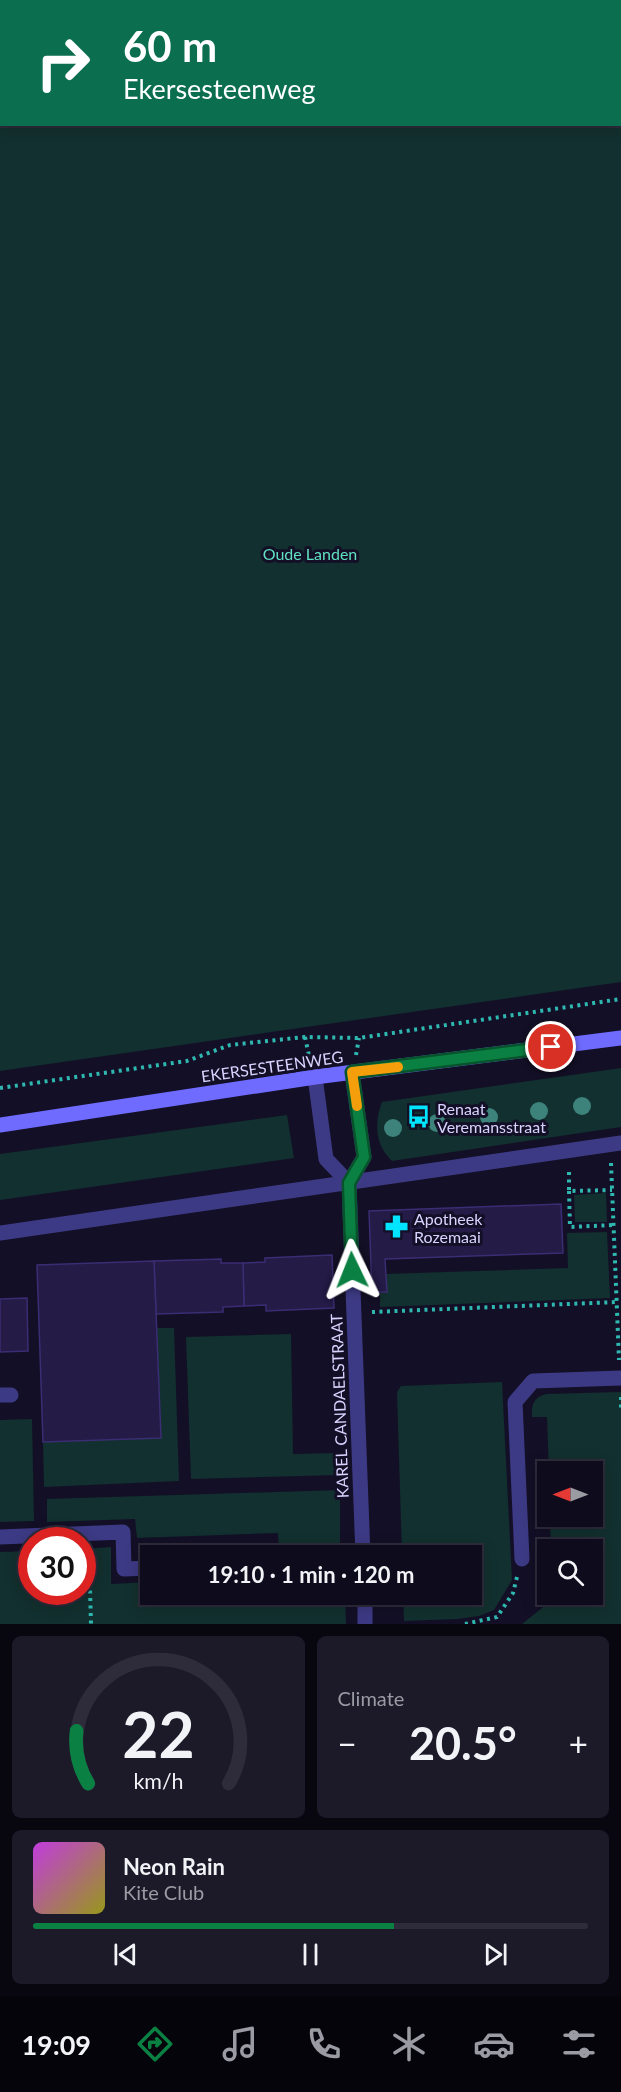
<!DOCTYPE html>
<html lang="en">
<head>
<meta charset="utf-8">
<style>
	:root { --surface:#0e0b1c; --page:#1c1929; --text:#f1f3f6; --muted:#9b9ba3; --line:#2e2b3b; --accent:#0b8043 }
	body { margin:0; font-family:Lato,sans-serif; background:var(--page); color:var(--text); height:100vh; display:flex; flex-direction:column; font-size:22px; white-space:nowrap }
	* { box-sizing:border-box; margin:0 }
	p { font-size:20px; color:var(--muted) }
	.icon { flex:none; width:33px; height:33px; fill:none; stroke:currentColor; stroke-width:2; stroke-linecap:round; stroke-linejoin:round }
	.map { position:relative; height:1624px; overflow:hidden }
	.panel { display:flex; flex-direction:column; gap:12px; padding:12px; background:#08060f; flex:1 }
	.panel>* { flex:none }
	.banner { position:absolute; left:0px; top:0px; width:621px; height:126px; box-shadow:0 3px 15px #0003,0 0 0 2px var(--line); background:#0b6e4f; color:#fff; overflow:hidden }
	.needle { width:39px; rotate:270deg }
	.fabs { position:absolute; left:537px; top:1461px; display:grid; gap:12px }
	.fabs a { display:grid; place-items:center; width:66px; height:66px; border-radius:0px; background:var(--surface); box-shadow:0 3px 15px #0003,0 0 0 2px var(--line); font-size:30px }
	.speed { position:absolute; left:18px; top:1527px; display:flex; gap:12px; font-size:30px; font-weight:700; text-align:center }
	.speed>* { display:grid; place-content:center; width:78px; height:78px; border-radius:50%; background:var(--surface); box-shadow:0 3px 15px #0003,0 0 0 2px var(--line); line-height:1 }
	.speed .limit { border:9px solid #d22; background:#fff; color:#111 }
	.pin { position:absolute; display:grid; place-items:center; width:51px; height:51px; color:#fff; margin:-26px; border:3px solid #fff; border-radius:50%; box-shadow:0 2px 6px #0007 }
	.me { position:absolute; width:66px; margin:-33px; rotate:358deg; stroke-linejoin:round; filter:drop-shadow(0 0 4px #0008) }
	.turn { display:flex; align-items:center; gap:21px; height:126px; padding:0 24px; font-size:27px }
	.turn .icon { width:78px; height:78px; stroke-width:2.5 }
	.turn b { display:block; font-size:42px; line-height:51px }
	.big { font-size:45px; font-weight:700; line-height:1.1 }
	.panel .tile { flex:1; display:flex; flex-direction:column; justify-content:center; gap:9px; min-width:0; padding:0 21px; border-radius:9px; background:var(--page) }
	.panel .dial { align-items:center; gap:0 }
	.dial svg { height:156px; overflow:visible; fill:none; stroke:var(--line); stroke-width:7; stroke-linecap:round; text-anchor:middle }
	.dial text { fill:var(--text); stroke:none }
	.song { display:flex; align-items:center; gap:18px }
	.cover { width:72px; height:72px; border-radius:9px; background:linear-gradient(135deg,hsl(290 70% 55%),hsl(60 70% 35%)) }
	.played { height:6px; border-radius:3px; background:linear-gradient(90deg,var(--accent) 65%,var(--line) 65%) }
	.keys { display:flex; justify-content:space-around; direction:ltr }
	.heat { display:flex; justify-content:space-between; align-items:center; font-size:33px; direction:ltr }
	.panel .tiles { flex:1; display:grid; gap:12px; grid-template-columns:1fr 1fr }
	.tile:last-child { grid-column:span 2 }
	.trip { position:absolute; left:140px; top:1545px; width:342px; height:60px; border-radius:0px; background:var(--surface); box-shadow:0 3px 15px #0003,0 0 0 2px var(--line); font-weight:700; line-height:60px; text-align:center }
	.tabs { display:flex; height:96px; justify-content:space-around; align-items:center; background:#06040b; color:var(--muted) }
	.tabs .icon { width:42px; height:42px }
	.tabs .on { color:var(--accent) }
	.tabs b { font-size:27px; color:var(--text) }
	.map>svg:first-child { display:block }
	.green { fill:#12302f; fill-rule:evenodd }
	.building { fill:#241b47; stroke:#3b2d73; stroke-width:1.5 }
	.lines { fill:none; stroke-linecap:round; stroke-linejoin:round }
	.path { stroke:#2fb8b0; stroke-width:4; stroke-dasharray:3 4.5; stroke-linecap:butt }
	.street { stroke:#3d3a85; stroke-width:15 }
	.secondary { stroke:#6f6bff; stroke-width:15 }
	.tree { fill:#3d827b }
	.route-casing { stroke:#07532c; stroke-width:15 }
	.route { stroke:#0b8043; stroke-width:10 }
	.slow { stroke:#f59e0b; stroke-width:10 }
	.labels { text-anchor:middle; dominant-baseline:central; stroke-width:6; stroke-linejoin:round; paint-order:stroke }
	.park-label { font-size:16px; fill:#5fe0c0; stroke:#130f26 }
	.street-label { font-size:16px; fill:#d9d4ff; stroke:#130f26 }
	.poi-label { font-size:16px; fill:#d9d4ff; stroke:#130f26; text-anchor:start }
</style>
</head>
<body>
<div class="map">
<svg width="621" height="1624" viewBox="0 0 621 1624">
	<rect width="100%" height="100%" fill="#130f26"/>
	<g class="green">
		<path d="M0,0H621V982L0,1071ZM2,2H620V124H2Z"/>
		<path d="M621,1068V1127L392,1161C375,1145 374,1123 382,1102Z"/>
		<polygon points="287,1115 294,1158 0,1200 0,1154"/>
		<polygon points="606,1193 607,1222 575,1222 574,1195"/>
		<polygon points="607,1232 610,1298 380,1307 380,1292 386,1274 568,1268 567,1233"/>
		<polygon points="157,1328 174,1328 179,1481 44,1487 43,1442 161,1438"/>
		<polygon points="291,1334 293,1454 337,1453 338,1475 191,1479 186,1337"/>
		<polygon points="502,1382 512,1580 494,1610 479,1616 457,1619 404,1621 403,1595 471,1594 471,1556 402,1555 397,1392 401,1386"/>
		<path d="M621,1392V1624H522L552,1600V1595L592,1594V1550L551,1549L550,1517L592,1516V1472L549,1471L547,1417H532C531,1405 534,1397 546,1394Z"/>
		<polygon points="32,1419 34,1521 0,1522 0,1420"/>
		<polygon points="340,1490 340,1547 279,1551 278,1533 137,1538 135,1519 47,1522 47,1499"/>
		<polygon points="111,1547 111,1584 150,1582 150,1594 345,1595 346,1624 0,1624 0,1552 31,1551 32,1592 82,1592 83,1549"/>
	</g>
	<g class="building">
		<polygon points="561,1204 563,1253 385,1259 387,1292 372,1292 369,1211"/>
		<polygon points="332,1255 334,1308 266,1311 266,1305 244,1306 243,1263 265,1262 265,1258"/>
		<polygon points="221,1259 221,1263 243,1263 244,1306 223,1307 223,1312 156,1314 154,1261"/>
		<polygon points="154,1261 161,1438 43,1442 37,1265"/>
		<polygon points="27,1298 28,1351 0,1352 0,1299"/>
	</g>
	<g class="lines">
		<g class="path">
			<polyline points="305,1037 310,1060"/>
			<polyline points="356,1055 359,1038"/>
			<polyline points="0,1088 187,1061 230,1045 305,1037 359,1038 621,999"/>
			<polyline points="611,1163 619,1360"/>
			<polyline points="569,1172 569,1191 612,1190"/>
			<polyline points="569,1191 570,1227 613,1225"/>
			<polyline points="372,1312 617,1302"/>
			<polyline points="621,1397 621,1408"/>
			<polyline points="89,1553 91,1624"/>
			<polyline points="465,1624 497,1617 513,1593 517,1577"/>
		</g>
		<g class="street">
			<polyline points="352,1073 364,1157 349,1183 363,1556"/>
			<polyline points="315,1077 326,1159 349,1183"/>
			<polyline points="0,1233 621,1143"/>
			<polyline points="0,1395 11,1395"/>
			<polyline points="0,1537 123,1532 124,1569 150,1568"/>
			<polyline points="522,1559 515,1402 533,1381 621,1378"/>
			<polyline points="365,1594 365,1624"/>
		</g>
		<polyline class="secondary" points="0,1125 315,1077 621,1038"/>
	</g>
	<g class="tree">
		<circle cx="582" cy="1106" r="9"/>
		<circle cx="539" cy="1111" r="9"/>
		<circle cx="489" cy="1117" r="9"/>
		<circle cx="437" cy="1123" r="9"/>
		<circle cx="393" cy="1128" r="9"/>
	</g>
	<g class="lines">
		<defs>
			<polyline id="route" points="352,1270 349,1183 364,1157 352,1072 551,1047"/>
		</defs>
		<use href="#route" class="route-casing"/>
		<use href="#route" class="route"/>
		<polyline class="slow" points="357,1106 352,1072 398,1067"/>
	</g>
	<defs>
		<symbol id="bus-bare" viewBox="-9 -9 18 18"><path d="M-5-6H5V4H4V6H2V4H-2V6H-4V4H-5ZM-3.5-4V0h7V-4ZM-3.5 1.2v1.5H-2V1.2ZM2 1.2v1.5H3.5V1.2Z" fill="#00e5ff" stroke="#130f26" stroke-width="2.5" paint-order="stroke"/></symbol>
		<symbol id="pharmacy-bare" viewBox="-9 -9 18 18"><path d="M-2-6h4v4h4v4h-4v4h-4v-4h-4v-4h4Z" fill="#00e5ff" stroke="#130f26" stroke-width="2.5" paint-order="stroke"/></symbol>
	</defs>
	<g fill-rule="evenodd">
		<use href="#bus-bare" x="402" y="1100" width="33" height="33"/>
		<use href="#pharmacy-bare" x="380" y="1210" width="33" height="33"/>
	</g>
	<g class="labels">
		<g class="park-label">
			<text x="310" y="553">Oude Landen</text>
		</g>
		<g class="street-label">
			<text transform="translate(272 1066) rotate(-8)">EKERSESTEENWEG</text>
			<text transform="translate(339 1406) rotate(-92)">KAREL CANDAELSTRAAT</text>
		</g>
		<g class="poi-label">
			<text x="437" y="1108">Renaat<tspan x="437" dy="18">Veremansstraat</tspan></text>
			<text x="414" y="1218">Apotheek<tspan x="414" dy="18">Rozemaai</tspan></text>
		</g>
	</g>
</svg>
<div class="fabs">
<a><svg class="needle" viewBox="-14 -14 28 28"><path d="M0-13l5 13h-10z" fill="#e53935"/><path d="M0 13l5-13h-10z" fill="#9b9ba3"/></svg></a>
<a><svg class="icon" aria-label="search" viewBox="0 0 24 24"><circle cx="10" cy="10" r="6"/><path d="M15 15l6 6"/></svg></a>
</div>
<div class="speed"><div class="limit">30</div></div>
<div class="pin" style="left:551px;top:1047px;background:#d93025"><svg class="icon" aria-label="arrive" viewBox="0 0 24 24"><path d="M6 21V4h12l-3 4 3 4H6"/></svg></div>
<svg class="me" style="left:352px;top:1270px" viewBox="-20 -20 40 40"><path d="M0-17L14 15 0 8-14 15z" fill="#0b8043" stroke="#fff" stroke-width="4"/></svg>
<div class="trip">19:10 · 1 min · 120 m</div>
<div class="banner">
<div class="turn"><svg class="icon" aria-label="right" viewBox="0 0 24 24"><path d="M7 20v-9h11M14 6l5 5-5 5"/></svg><div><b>60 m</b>Ekersesteenweg</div></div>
</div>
</div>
<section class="panel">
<div class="tiles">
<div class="tile dial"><svg viewBox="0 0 100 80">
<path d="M14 69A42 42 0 1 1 86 69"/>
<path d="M14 69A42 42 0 0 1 8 42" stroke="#0b8043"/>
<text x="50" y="56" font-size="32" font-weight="700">22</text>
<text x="50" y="72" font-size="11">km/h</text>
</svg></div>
<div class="tile"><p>Climate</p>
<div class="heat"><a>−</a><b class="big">20.5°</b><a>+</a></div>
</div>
<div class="tile">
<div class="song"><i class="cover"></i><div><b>Neon Rain</b><p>Kite Club</p></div></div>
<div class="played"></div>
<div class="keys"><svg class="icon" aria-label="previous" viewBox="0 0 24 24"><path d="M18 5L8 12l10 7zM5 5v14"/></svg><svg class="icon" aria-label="pause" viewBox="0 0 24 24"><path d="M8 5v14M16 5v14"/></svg><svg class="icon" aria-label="next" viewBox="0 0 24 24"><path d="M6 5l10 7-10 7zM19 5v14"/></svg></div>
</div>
</div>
</section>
<nav class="tabs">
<b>19:09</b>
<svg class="icon on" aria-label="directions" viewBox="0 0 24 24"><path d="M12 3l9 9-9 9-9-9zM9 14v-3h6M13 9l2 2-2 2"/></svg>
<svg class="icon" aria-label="music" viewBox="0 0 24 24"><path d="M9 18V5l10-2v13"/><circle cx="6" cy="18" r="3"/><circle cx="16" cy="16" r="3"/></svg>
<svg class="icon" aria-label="phone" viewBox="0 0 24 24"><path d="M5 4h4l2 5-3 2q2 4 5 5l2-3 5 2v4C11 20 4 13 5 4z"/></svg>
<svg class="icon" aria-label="climate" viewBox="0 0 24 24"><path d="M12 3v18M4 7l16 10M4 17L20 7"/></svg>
<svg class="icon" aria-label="car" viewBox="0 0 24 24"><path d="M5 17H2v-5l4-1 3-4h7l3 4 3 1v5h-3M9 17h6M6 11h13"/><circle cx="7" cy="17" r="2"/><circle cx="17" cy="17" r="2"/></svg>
<svg class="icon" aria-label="filters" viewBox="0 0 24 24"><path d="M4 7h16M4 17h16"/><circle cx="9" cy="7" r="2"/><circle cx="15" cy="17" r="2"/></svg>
</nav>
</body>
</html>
